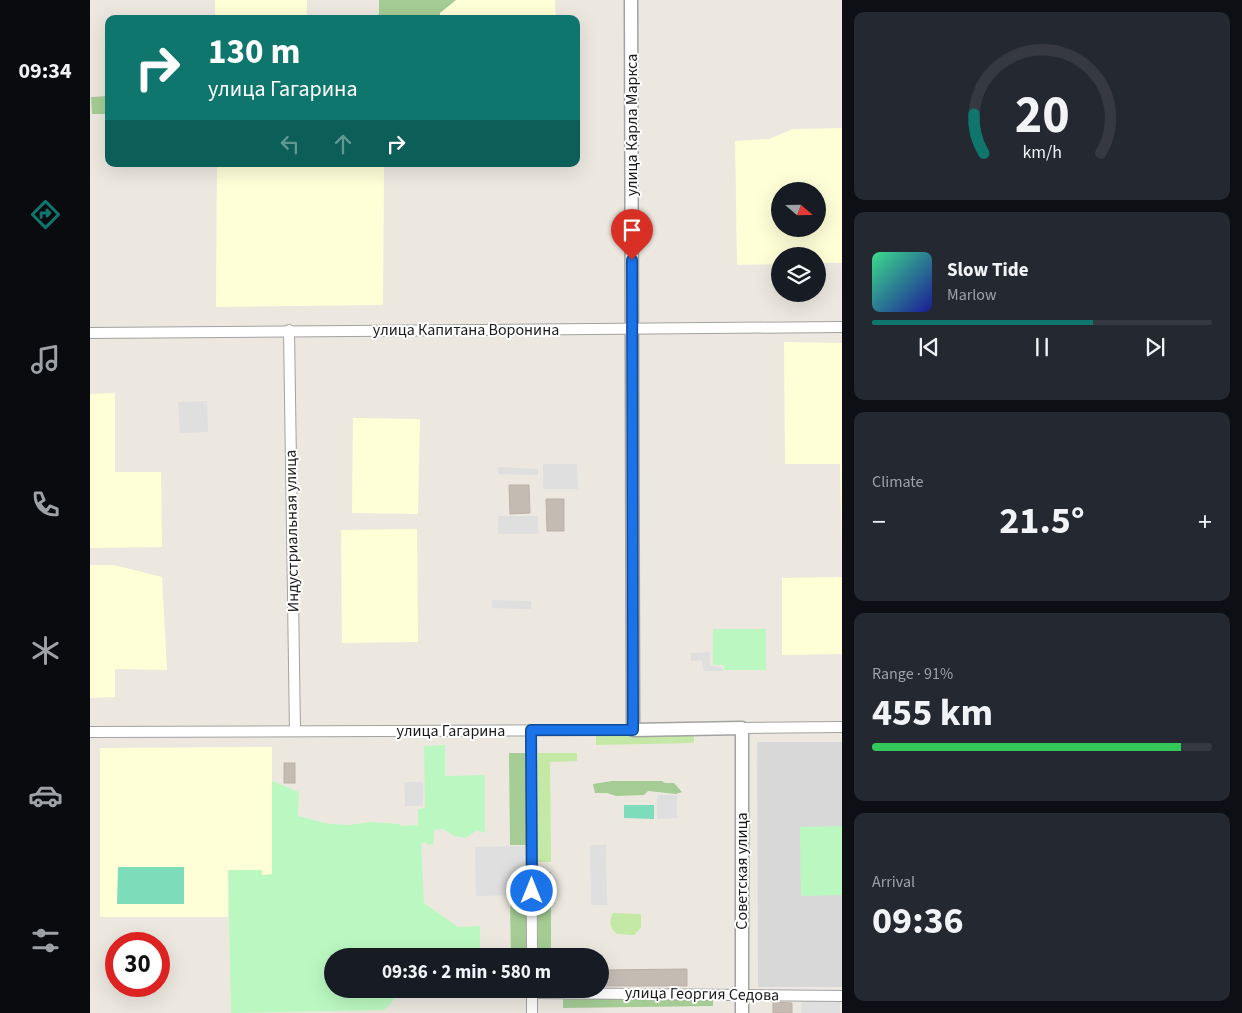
<!DOCTYPE html>
<html lang="en">
<head>
<meta charset="utf-8">
<style>
	:root { --surface:#171b24; --page:#242831; --text:#f1f3f6; --muted:#9ea1a6; --line:#363941; --accent:#0f766e }
	body { margin:0; font-family:"Source Sans 3",sans-serif; background:var(--page); color:var(--text); height:100vh; display:flex; flex-direction:column; font-size:19px; white-space:nowrap }
	* { box-sizing:border-box; margin:0 }
	p { font-size:16px; color:var(--muted) }
	.icon { flex:none; width:28px; height:28px; fill:none; stroke:currentColor; stroke-width:2; stroke-linecap:round; stroke-linejoin:round }
	.map { position:relative; flex:1; overflow:hidden }
	.drawer { display:flex; flex-direction:column; gap:12px; padding:12px; background:#0d0f14; width:400px }
	.drawer>* { flex:none }
	.top-card { position:absolute; left:15px; top:15px; width:475px; height:152px; border-radius:10px; box-shadow:0 5px 20px #0002; background:#0f766e; color:#fff; overflow:hidden }
	.needle { width:32px; rotate:110deg }
	.buttons { position:absolute; left:681px; top:182px; display:grid; gap:10px }
	.buttons a { display:grid; place-items:center; width:55px; height:55px; border-radius:50%; background:var(--surface); box-shadow:0 5px 20px #0002; font-size:25px }
	.speed { position:absolute; left:15px; top:932px; display:flex; gap:10px; font-size:25px; font-weight:700; text-align:center }
	.speed>* { display:grid; place-content:center; width:65px; height:65px; border-radius:50%; background:var(--surface); box-shadow:0 5px 20px #0002; line-height:1 }
	.speed .limit { border:8px solid #d22; background:#fff; color:#111 }
	.pin { position:absolute; display:grid; place-items:center; width:42px; height:42px; color:#fff; margin:-51px -21px; border-radius:50% 50% 50% 0; rotate:-45deg; box-shadow:0 0 5px #0007 }
	.pin .icon { rotate:45deg }
	.me { position:absolute; width:55px; margin:-28px; rotate:0deg; stroke-linejoin:round; filter:drop-shadow(0 0 4px #0008) }
	.turn { display:flex; align-items:center; gap:18px; height:105px; padding:0 20px; font-size:22px }
	.turn .icon { width:65px; height:65px; stroke-width:2.5 }
	.turn b { display:block; font-size:35px; line-height:42px }
	.lanes { display:flex; align-items:center; height:48px; padding:0 20px; background:#0003; justify-content:center; gap:25px; direction:ltr }
	.lanes .off { opacity:.35 }
	.big { font-size:38px; font-weight:700; line-height:1.1 }
	.drawer .widget { flex:1; display:flex; flex-direction:column; justify-content:center; gap:8px; min-width:0; padding:0 18px; border-radius:10px; background:var(--page) }
	.drawer .dial { align-items:center; gap:0 }
	.dial svg { height:130px; overflow:visible; fill:none; stroke:var(--line); stroke-width:7; stroke-linecap:round; text-anchor:middle }
	.dial text { fill:var(--text); stroke:none }
	.song { display:flex; align-items:center; gap:15px }
	.cover { width:60px; height:60px; border-radius:8px; background:linear-gradient(135deg,hsl(150 70% 55%),hsl(240 70% 35%)) }
	.played { height:5px; border-radius:2px; background:linear-gradient(90deg,var(--accent) 65%,var(--line) 65%) }
	.keys { display:flex; justify-content:space-around; direction:ltr }
	.heat { display:flex; justify-content:space-between; align-items:center; font-size:28px; direction:ltr }
	.charge { height:8px; border-radius:4px; background:linear-gradient(90deg,#34c759 91%,var(--line) 0) }
	.trip { position:absolute; left:234px; top:948px; width:285px; height:50px; border-radius:25px; background:var(--surface); box-shadow:0 5px 20px #0002; font-weight:700; line-height:50px; text-align:center }
	main { display:flex; flex:1; min-height:0 }
	.tabs { display:flex; flex-direction:column; width:90px; justify-content:space-around; align-items:center; background:#090b0e; color:var(--muted) }
	.tabs .icon { width:35px; height:35px }
	.tabs .on { color:var(--accent) }
	.tabs b { font-size:22px; color:var(--text) }
	.map>svg:first-child { display:block }
	.residential { fill:#d9d8d8 }
	.education { fill:#feffd7; fill-rule:evenodd }
	.grass { fill:#c4e8a5 }
	.forest { fill:#a4cc94 }
	.park { fill:#bbf8c1 }
	.pitch { fill:#7ddcba }
	.parking { fill:#dfdfdf }
	.building { fill:#c4bbb3; stroke:#beafa3 }
	.lines { fill:none; stroke-linecap:round; stroke-linejoin:round }
	.minor-casing { stroke:#a2a2a2; stroke-width:12 }
	.tertiary-casing { stroke:#a2a2a2; stroke-width:15 }
	.minor { stroke:#fff; stroke-width:10 }
	.tertiary { stroke:#fff; stroke-width:12 }
	.route-casing { stroke:#114b97; stroke-width:12 }
	.route { stroke:#1a73e8; stroke-width:9 }
	.labels { text-anchor:middle; dominant-baseline:central; stroke-width:4; stroke-linejoin:round; paint-order:stroke }
	.street-label { font-size:16px; fill:#1b1b1b; stroke:#fff }
</style>
</head>
<body>
<main>
<nav class="tabs">
<b>09:34</b>
<svg class="icon on" aria-label="directions" viewBox="0 0 24 24"><path d="M12 3l9 9-9 9-9-9zM9 14v-3h6M13 9l2 2-2 2"/></svg>
<svg class="icon" aria-label="music" viewBox="0 0 24 24"><path d="M9 18V5l10-2v13"/><circle cx="6" cy="18" r="3"/><circle cx="16" cy="16" r="3"/></svg>
<svg class="icon" aria-label="phone" viewBox="0 0 24 24"><path d="M5 4h4l2 5-3 2q2 4 5 5l2-3 5 2v4C11 20 4 13 5 4z"/></svg>
<svg class="icon" aria-label="climate" viewBox="0 0 24 24"><path d="M12 3v18M4 7l16 10M4 17L20 7"/></svg>
<svg class="icon" aria-label="car" viewBox="0 0 24 24"><path d="M5 17H2v-5l4-1 3-4h7l3 4 3 1v5h-3M9 17h6M6 11h13"/><circle cx="7" cy="17" r="2"/><circle cx="17" cy="17" r="2"/></svg>
<svg class="icon" aria-label="filters" viewBox="0 0 24 24"><path d="M4 7h16M4 17h16"/><circle cx="9" cy="7" r="2"/><circle cx="15" cy="17" r="2"/></svg>
</nav>
<div class="map">
<svg width="752" height="1013" viewBox="0 0 752 1013">
	<rect width="100%" height="100%" fill="#ece8e0"/>
	<polygon class="residential" points="667,742 752,742 752,987 668,987"/>
	<g class="education">
		<rect x="125" y="0" width="92" height="19"/>
		<polygon points="362,0 465,0 466,19 347,19 347,8"/>
		<path d="M752,128V263H728V256H690V264L647,265L645,141L679,139L703,129ZM690,191H728V229H690Z"/>
		<polygon points="127,164 294,164 293,305 126,307"/>
		<polygon points="694,342 752,343 752,560 750,464 695,464"/>
		<polygon points="25,393 25,472 71,472 72,547 0,548 0,394"/>
		<polygon points="263,418 330,419 328,514 262,513"/>
		<polygon points="327,529 328,642 252,643 251,530"/>
		<polygon points="0,565 24,565 72,577 77,670 25,669 25,697 0,698"/>
		<polygon points="752,577 752,654 692,655 692,578"/>
		<polygon points="182,747 182,875 172,875 172,870 139,870 138,917 10,917 10,748"/>
	</g>
	<g class="grass">
		<polygon points="506,733 529,733 534,736 604,735 604,743 506,745"/>
		<polygon points="448,753 487,753 487,761 460,762 461,862 448,862"/>
		<path d="M523,913L551,914V928L544,935L527,934C519,927 519,922 523,913Z"/>
	</g>
	<g class="forest">
		<polygon points="289,0 366,0 350,13 350,19 282,19 289,14"/>
		<polygon points="19,96 19,114 2,114 1,97"/>
		<polygon points="419,753 437,753 439,845 420,845"/>
		<polygon points="522,781 572,781 575,783 584,783 592,792 586,794 558,791 554,795 526,796 517,793 505,793 503,784"/>
		<rect x="448" y="872" width="13" height="84"/>
		<polygon points="431,884 439,888 439,956 421,956 420,900 418,895 422,887"/>
		<polygon points="623,997 623,1006 473,1008 473,999"/>
	</g>
	<g class="park">
		<polygon points="623,629 676,629 676,670 634,670 634,665 623,665"/>
		<polygon points="355,745 355,776 395,775 395,833 387,830 376,838 364,836 353,829 344,830 343,844 338,845 335,842 331,844 334,903 368,927 390,926 390,956 242,956 242,989 356,989 356,991 308,995 295,1010 141,1013 138,870 172,870 172,875 182,874 182,781 209,792 208,816 239,824 259,825 280,822 309,824 311,826 328,825 328,809 335,808 334,746"/>
		<polygon points="752,826 752,895 711,896 710,827"/>
	</g>
	<g class="pitch">
		<polygon points="534,805 564,805 564,819 534,818"/>
		<polygon points="28,867 94,867 94,904 27,904"/>
	</g>
	<g class="parking">
		<polygon points="117,401 118,432 90,433 88,402"/>
		<polygon points="453,464 487,464 488,489 453,489"/>
		<polygon points="408,467 448,469 448,475 408,474"/>
		<rect x="408" y="516" width="40" height="18"/>
		<polygon points="402,600 441,601 441,609 402,608"/>
		<polygon points="620,652 620,666 632,667 633,671 613,671 612,660 601,661 601,653"/>
		<polygon points="314,782 333,782 333,806 315,806"/>
		<polygon points="567,795 587,795 587,818 567,819"/>
		<polygon points="500,845 516,845 517,905 501,905"/>
		<polygon points="435,846 436,895 386,896 385,847"/>
		<polygon points="712,1001 750,1002 750,1013 711,1013"/>
	</g>
	<g class="building">
		<polygon points="419,485 439,485 440,513 420,514"/>
		<polygon points="456,499 474,499 474,531 457,531"/>
		<rect x="194" y="763" width="11" height="20"/>
		<polygon points="597,969 597,986 510,986 510,970"/>
		<polygon points="683,1002 702,1003 702,1013 683,1013"/>
	</g>
	<g class="lines">
		<defs>
			<g id="minor">
				<polyline points="199,330 205,731"/>
				<polyline points="0,333 752,327"/>
				<polyline points="652,728 752,727"/>
				<polyline points="441,730 442,956"/>
				<polyline points="0,732 543,730"/>
				<polyline points="442,989 442,1013"/>
				<polyline points="442,993 752,996"/>
			</g>
			<polyline id="tertiary" points="541,0 543,730 652,728 652,1013"/>
		</defs>
		<use href="#minor" class="minor-casing"/>
		<use href="#tertiary" class="tertiary-casing"/>
		<use href="#minor" class="minor"/>
		<use href="#tertiary" class="tertiary"/>
	</g>
	<g class="lines">
		<defs>
			<polyline id="route" points="442,891 441,730 543,730 542,260"/>
		</defs>
		<use href="#route" class="route-casing"/>
		<use href="#route" class="route"/>
	</g>
	<g class="labels">
		<g class="street-label">
			<text transform="translate(542 125) rotate(-90)">улица Карла Маркса</text>
			<text x="376" y="330">улица Капитана Воронина</text>
			<text transform="translate(202 531) rotate(-91)">Индустриальная улица</text>
			<text x="361" y="731">улица Гагарина</text>
			<text transform="translate(652 871) rotate(-90)">Советская улица</text>
			<text transform="translate(612 994) rotate(1)">улица Георгия Седова</text>
		</g>
	</g>
</svg>
<div class="buttons">
<a><svg class="needle" viewBox="-14 -14 28 28"><path d="M0-13l5 13h-10z" fill="#e53935"/><path d="M0 13l5-13h-10z" fill="#9ea1a6"/></svg></a>
<a><svg class="icon" aria-label="layers" viewBox="0 0 24 24"><path d="M12 4l9 5-9 5-9-5zM3 14l9 5 9-5"/></svg></a>
</div>
<div class="speed"><div class="limit">30</div></div>
<div class="pin" style="left:542px;top:260px;background:#d93025"><svg class="icon" aria-label="arrive" viewBox="0 0 24 24"><path d="M6 21V4h12l-3 4 3 4H6"/></svg></div>
<svg class="me" style="left:442px;top:891px" viewBox="-20 -20 40 40"><circle r="17" fill="#1a73e8" stroke="#fff" stroke-width="3"/><path d="M0-11L8 9 0 5-8 9z" fill="#fff"/></svg>
<div class="trip">09:36 · 2 min · 580 m</div>
<div class="top-card">
<div class="turn"><svg class="icon" aria-label="right" viewBox="0 0 24 24"><path d="M7 20v-9h11M14 6l5 5-5 5"/></svg><div><b>130 m</b>улица Гагарина</div></div>
<div class="lanes"><svg class="icon off" aria-label="left" viewBox="0 0 24 24"><path d="M17 20v-9H6M10 6l-5 5 5 5"/></svg><svg class="icon off" aria-label="ahead" viewBox="0 0 24 24"><path d="M12 20V5M6 11l6-6 6 6"/></svg><svg class="icon" aria-label="right" viewBox="0 0 24 24"><path d="M7 20v-9h11M14 6l5 5-5 5"/></svg></div>
</div>
</div>
<section class="drawer">
<div class="widget dial"><svg viewBox="0 0 100 80">
<path d="M14 69A42 42 0 1 1 86 69"/>
<path d="M14 69A42 42 0 0 1 8 45" stroke="#0f766e"/>
<text x="50" y="56" font-size="32" font-weight="700">20</text>
<text x="50" y="72" font-size="11">km/h</text>
</svg></div>
<div class="widget">
<div class="song"><i class="cover"></i><div><b>Slow Tide</b><p>Marlow</p></div></div>
<div class="played"></div>
<div class="keys"><svg class="icon" aria-label="previous" viewBox="0 0 24 24"><path d="M18 5L8 12l10 7zM5 5v14"/></svg><svg class="icon" aria-label="pause" viewBox="0 0 24 24"><path d="M8 5v14M16 5v14"/></svg><svg class="icon" aria-label="next" viewBox="0 0 24 24"><path d="M6 5l10 7-10 7zM19 5v14"/></svg></div>
</div>
<div class="widget"><p>Climate</p>
<div class="heat"><a>−</a><b class="big">21.5°</b><a>+</a></div>
</div>
<div class="widget"><p>Range · 91%</p><b class="big">455 km</b><div class="charge"></div></div>
<div class="widget"><p>Arrival</p><b class="big">09:36</b></div>
</section>
</main>
</body>
</html>
